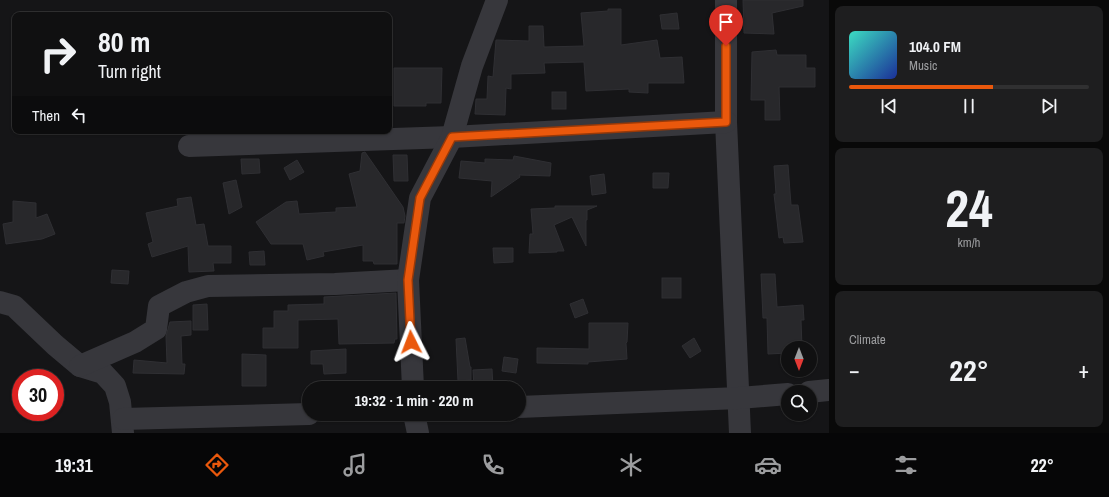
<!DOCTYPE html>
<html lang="en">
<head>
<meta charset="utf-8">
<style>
	:root { --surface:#101011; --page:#1e1e1f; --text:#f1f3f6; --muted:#9c9d9f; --line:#303031; --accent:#ea580c }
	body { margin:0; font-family:"Archivo Narrow",sans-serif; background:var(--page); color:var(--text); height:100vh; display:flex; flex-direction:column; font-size:15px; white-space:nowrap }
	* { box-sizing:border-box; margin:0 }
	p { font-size:13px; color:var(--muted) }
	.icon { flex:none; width:22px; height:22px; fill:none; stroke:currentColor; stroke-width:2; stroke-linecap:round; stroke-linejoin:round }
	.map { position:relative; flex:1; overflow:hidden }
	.sheet { display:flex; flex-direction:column; gap:6px; padding:6px; background:#090909; width:280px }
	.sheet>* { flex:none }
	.hud { position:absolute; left:12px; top:12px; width:380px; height:122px; border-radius:8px; box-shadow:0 1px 3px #0004,0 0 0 1px var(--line); background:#101011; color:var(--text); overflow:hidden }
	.needle { width:26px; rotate:180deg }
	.buttons { position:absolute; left:781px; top:341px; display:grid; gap:8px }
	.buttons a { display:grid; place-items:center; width:36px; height:36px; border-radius:50%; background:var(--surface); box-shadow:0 1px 3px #0004,0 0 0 1px var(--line); font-size:20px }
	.speed { position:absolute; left:12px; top:369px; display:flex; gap:8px; font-size:20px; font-weight:700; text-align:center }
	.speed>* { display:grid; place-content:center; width:52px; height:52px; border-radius:50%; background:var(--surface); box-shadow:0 1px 3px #0004,0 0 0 1px var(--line); line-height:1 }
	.speed .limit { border:6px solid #d22; background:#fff; color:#111 }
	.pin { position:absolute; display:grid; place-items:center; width:34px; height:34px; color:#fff; margin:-41px -17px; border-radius:50% 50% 50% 0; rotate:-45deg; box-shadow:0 0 4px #0007 }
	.pin .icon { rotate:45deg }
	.me { position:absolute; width:44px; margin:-22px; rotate:357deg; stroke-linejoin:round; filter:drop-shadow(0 0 3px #0008) }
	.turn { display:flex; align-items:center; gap:14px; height:84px; padding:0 20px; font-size:18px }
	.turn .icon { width:52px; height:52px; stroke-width:2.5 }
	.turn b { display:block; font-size:28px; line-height:34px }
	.then { display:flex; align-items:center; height:38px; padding:0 20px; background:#0003; gap:8px; font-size:15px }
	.big { font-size:30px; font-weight:700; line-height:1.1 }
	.sheet .tile { flex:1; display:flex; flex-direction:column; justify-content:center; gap:6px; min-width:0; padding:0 14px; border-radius:8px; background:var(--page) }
	.sheet .dial { align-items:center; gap:0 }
	.dial b { font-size:52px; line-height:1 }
	.song { display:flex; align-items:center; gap:12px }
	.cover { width:48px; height:48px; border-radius:6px; background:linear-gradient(135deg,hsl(170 70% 55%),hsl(230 70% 35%)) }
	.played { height:4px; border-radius:2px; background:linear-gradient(90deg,var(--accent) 60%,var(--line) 60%) }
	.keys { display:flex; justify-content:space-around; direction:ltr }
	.heat { display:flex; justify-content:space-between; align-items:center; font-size:22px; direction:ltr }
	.trip { position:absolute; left:302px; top:381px; width:224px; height:40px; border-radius:20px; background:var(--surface); box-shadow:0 1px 3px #0004,0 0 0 1px var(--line); font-weight:700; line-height:40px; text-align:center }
	.tabs { display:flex; height:64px; justify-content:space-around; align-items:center; background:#060607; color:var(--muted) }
	.tabs .icon { width:28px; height:28px }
	.tabs .selected { color:var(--accent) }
	.tabs b { font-size:18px; color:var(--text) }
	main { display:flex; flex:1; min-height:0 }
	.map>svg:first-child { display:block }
	.building { fill:#28282b; stroke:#2f2f33 }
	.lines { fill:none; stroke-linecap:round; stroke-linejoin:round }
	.minor { stroke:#37373c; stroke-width:22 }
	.route-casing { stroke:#983908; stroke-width:10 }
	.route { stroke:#ea580c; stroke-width:7 }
</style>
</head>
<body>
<main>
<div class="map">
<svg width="829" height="433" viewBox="0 0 829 433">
	<rect width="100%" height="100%" fill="#151517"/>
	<g class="building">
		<polygon points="743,0 803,0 803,6 772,13 774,34 744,33"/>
		<polygon points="608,9 621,9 621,45 657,40 660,58 682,57 684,83 648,83 648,93 629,92 629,89 586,91 584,62 544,63 545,73 511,74 511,89 506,88 505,115 475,114 476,99 487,99 488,76 493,77 496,40 529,41 529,26 543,26 544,47 584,46 581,13 608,11"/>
		<polygon points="677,13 679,29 662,29 660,15"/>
		<polygon points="776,50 777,55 806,55 806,68 815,68 815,87 779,87 780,120 765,120 765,100 751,100 752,52"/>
		<polygon points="394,68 442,68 441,103 426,103 426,106 394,106"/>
		<rect x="552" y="92" width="14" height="17"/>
		<polygon points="365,152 403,207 405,216 404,223 397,223 397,264 374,264 373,261 363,261 363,245 323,252 324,256 307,260 303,244 271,244 256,222 286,202 297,201 299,214 336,212 336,208 357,207 349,174 360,171 362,153"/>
		<polygon points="393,155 407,155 408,181 394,181"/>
		<polygon points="514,156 551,163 550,176 519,175 520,177 491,197 492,181 459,178 461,161 485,163 485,159 513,160"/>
		<polygon points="241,159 259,159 260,173 242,174"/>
		<polygon points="297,160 304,172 290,180 284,168"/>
		<polygon points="788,165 791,205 798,205 803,242 784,243 783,237 779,238 774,194 776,194 774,166"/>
		<polygon points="653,173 669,173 668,188 653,188"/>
		<polygon points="604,174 606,193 592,195 590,176"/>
		<polygon points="236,180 242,207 229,214 223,183"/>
		<polygon points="191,197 196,225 204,224 208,246 231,246 231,263 213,263 214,271 189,272 188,246 152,257 148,244 153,242 146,213 178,206 177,199"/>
		<polygon points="13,201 36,203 36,218 47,214 55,234 42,239 6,244 3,224 13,222"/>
		<polygon points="555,206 597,206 587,210 587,220 586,220 586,246 572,217 554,225 564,251 557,251 557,252 529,253 530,234 533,234 531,209 555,208"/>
		<polygon points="493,248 513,248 513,262 494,263"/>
		<polygon points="264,251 265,265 250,265 249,252"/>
		<polygon points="112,270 129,271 128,284 111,283"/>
		<polygon points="761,274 775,274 777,307 803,305 804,320 801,320 802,348 788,348 788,353 768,354 767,318 763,318"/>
		<rect x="662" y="278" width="19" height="20"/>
		<polygon points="396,293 397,339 395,339 394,343 339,344 338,319 298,320 298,348 263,348 263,328 274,328 274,311 288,311 288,305 324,304 324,297"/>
		<polygon points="583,299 588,313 575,318 570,304"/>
		<polygon points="207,304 208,330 193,330 193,305"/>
		<polygon points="191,321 191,335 181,336 182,364 185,364 184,374 133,373 134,360 167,363 166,336 170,322"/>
		<polygon points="589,323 628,323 627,342 626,343 627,359 588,362 588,364 537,363 537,348 589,349"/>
		<polygon points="465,338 470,367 471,367 471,380 458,381 456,339"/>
		<polygon points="694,338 701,351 690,358 682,346"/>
		<polygon points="346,349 346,373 324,374 323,364 311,364 311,351"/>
		<polygon points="242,354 266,355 266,386 242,386"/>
		<polygon points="504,357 518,359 516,373 502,371"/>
		<polygon points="492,369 493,388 474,388 473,370"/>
	</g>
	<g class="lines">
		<g class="minor">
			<polyline points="726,0 726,122 740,433"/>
			<polyline points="189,146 452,137 726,122"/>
			<polyline points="0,302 14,306 55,345 80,366 103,373 115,386 120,402 123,433"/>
			<polyline points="80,366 135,342 156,329 159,306 186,292 208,286 335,284 408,280"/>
			<polyline points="413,388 408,280 420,198 452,137 472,66 497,0"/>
			<polyline points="809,392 829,390"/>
			<polyline points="519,407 739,398 788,394"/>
			<polyline points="414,414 418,433"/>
			<polyline points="123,419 309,414"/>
		</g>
	</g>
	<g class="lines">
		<defs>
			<polyline id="route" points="411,342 408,280 420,198 452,137 726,122 726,46"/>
		</defs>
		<use href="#route" class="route-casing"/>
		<use href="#route" class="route"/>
	</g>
</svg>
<div class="buttons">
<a><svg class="needle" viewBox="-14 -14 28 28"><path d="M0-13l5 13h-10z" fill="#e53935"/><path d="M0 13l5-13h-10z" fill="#9c9d9f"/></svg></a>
<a><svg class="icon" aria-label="search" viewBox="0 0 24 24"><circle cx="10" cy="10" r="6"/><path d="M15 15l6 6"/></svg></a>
</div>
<div class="speed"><div class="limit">30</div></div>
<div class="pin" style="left:726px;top:46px;background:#d93025"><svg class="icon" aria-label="arrive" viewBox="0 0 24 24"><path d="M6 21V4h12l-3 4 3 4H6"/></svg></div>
<svg class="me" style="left:411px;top:342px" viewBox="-20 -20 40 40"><path d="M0-17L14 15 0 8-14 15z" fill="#ea580c" stroke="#fff" stroke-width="4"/></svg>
<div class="trip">19:32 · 1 min · 220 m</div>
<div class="hud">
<div class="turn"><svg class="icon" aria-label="right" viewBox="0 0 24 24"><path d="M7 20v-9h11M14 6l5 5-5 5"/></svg><div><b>80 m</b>Turn right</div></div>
<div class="then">Then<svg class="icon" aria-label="left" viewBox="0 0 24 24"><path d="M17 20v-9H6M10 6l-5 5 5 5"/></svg></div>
</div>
</div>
<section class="sheet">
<div class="tile">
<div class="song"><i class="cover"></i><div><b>104.0 FM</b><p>Music</p></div></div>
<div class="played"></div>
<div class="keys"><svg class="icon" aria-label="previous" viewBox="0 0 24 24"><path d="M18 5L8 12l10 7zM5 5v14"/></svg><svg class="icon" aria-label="pause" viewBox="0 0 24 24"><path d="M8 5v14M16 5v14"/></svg><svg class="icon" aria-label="next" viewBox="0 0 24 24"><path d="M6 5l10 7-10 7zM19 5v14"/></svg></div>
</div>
<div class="tile dial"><b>24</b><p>km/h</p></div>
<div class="tile"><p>Climate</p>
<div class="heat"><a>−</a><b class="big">22°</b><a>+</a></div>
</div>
</section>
</main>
<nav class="tabs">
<b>19:31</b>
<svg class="icon selected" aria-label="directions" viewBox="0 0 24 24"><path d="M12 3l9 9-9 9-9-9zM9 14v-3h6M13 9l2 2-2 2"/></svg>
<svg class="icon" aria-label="music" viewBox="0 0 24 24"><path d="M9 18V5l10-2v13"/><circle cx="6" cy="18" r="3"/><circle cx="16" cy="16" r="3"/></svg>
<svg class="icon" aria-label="phone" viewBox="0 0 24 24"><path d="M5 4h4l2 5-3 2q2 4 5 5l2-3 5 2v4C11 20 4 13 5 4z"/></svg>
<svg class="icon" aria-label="climate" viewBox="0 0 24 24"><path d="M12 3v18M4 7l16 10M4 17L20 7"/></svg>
<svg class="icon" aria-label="car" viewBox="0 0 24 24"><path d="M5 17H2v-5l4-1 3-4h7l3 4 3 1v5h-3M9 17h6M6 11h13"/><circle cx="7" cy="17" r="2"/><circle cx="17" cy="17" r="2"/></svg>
<svg class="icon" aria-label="filters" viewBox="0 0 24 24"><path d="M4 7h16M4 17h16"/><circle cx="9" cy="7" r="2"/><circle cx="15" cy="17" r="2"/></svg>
<b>22°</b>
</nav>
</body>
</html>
